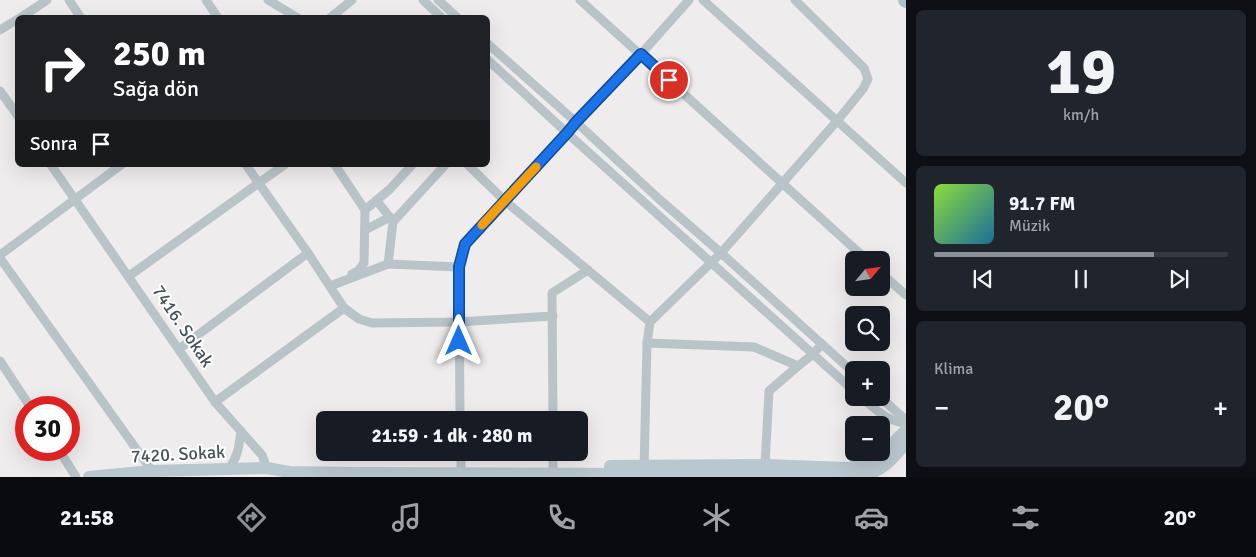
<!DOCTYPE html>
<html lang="tr">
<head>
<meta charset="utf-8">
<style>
	:root { --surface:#171b24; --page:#20242c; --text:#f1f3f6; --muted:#9ea1a6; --line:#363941; --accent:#8c9099 }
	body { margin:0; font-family:Signika,sans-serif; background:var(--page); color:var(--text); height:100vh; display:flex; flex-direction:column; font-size:19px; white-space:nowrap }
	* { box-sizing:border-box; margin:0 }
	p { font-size:16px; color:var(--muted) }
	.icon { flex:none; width:28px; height:28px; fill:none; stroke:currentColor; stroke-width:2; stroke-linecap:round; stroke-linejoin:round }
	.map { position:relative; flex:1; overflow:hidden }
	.details { display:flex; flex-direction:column; gap:10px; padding:10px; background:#0d0f14; width:350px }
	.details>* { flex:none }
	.top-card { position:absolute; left:15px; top:15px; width:475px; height:152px; border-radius:8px; box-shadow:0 5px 20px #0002; background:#202124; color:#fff; overflow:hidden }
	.needle { width:32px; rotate:61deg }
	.controls { position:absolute; left:845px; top:251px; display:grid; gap:10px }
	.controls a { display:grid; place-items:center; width:45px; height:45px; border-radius:8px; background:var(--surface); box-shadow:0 5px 20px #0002; font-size:25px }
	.speed { position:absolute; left:15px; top:396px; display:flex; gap:10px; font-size:25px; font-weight:700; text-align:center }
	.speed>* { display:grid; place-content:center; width:65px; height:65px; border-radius:50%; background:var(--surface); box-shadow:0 5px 20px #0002; line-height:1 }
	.speed .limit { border:8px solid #d22; background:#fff; color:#111 }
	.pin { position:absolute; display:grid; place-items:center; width:42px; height:42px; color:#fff; margin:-21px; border:2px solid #fff; border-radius:50%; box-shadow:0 1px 5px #0007 }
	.me { position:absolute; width:55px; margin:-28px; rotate:0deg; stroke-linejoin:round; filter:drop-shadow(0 0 4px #0008) }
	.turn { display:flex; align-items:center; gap:18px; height:105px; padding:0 15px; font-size:22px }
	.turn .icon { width:65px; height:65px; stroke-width:2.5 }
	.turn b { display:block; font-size:35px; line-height:42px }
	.then { display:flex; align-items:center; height:48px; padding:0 15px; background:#0003; gap:10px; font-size:19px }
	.big { font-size:38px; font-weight:800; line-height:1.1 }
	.details .widget { flex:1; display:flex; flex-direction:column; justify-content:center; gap:8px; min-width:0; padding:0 18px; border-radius:8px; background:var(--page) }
	.details .dial { align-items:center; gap:0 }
	.dial b { font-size:65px; line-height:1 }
	.song { display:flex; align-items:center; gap:15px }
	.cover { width:60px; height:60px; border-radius:8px; background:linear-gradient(135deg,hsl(90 70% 55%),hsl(200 70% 35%)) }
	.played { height:5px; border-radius:2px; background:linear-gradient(90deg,var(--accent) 75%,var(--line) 75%) }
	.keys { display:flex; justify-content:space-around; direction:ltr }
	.heat { display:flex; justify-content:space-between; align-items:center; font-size:28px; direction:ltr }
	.trip { position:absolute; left:316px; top:411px; width:272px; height:50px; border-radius:8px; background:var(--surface); box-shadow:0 5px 20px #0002; font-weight:800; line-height:50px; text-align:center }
	.tab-bar { display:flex; height:80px; justify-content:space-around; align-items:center; background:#090b0e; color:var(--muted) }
	.tab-bar .icon { width:35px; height:35px }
	.tab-bar .current { color:var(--accent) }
	.tab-bar b { font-size:22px; color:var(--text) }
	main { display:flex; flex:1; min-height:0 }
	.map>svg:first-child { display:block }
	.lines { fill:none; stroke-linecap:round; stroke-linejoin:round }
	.street { stroke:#b9c4c9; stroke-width:9 }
	.secondary { stroke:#b9c7ce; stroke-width:12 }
	.primary { stroke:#aec1ca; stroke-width:14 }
	.route-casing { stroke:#114b97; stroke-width:12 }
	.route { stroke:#1a73e8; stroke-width:9 }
	.slow { stroke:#f59e0b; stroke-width:9 }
	.labels { text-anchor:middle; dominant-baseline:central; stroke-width:4; stroke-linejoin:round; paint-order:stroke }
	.street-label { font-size:18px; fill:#465359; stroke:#fff }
</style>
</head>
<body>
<main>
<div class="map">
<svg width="906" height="477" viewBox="0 0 906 477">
	<rect width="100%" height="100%" fill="#efeced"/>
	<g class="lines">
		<g class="street">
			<polyline points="69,0 81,18"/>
			<polyline points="206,0 218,18"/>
			<polyline points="268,0 298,18"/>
			<polyline points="423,0 442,18"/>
			<polyline points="438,0 458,18"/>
			<polyline points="580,0 867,260"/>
			<polyline points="703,0 906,183"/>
			<polyline points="20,18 47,0"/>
			<polyline points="330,18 352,0"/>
			<polyline points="0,30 18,19"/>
			<polyline points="488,44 576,122 659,199 721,253 854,373"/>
			<polyline points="488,60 567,133 854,391"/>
			<polyline points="0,91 18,116"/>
			<polyline points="51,165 215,402 262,455 267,468"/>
			<polyline points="246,165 308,253 344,308 359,319 372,323 458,322 553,316"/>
			<polyline points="335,165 365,210"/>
			<polyline points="468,165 505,201 650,322"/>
			<polyline points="377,201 392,220"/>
			<polyline points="365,230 390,217"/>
			<polyline points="0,255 121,165"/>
			<polyline points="0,258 152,471"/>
			<polyline points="388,264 459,267"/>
			<polyline points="881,273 906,295"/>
			<polyline points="352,274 358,271 364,263 365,210 390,189 412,165"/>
			<polyline points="129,276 284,165"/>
			<polyline points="330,286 388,264 393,222 445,165"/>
			<polyline points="647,343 754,347 798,366 812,355 822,344"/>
			<polyline points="179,349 308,253"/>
			<polyline points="0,361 31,408"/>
			<path d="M862,398C875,409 888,422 906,423"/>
			<polyline points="881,398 906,420"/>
			<polyline points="215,402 344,308"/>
			<polyline points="460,420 459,267 465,244 567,133 576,122 641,54 689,0"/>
			<polyline points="553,420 552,293 588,270"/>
			<polyline points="59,450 76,477"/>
			<polyline points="461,452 461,477"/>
			<polyline points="765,465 769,391 798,366"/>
			<path d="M228,469C238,458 239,446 241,431"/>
			<polyline points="644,470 647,343 650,322 721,253 837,121 863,89 868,79 864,68 795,0"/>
			<polyline points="553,477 553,452"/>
		</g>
		<g class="secondary">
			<polyline points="610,466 765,465 847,468 867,465 874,462 906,430"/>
			<path d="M89,477L152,471L267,468L289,472L357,473L863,475C883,472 894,457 906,443"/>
		</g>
		<polyline class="primary" points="905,0 906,1"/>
	</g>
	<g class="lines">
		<defs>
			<polyline id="route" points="459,341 459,267 465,244 567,133 576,122 641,54 669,80"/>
		</defs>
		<use href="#route" class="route-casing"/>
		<use href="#route" class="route"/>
		<polyline class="slow" points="482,225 536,167"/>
	</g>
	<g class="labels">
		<g class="street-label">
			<text transform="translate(183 326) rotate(56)">7416. Sokak</text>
			<text transform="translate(178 454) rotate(-3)">7420. Sokak</text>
		</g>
	</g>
</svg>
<div class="controls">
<a><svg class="needle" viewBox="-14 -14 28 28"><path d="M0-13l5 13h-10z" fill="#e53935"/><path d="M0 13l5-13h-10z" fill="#9ea1a6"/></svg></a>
<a><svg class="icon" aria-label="search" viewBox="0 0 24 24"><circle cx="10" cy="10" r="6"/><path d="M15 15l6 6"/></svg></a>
<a>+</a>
<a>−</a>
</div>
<div class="speed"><div class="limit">30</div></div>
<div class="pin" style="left:669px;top:80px;background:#d93025"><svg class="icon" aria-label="arrive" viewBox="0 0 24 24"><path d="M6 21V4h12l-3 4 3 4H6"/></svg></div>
<svg class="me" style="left:459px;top:341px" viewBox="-20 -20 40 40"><path d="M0-17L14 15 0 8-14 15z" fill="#1a73e8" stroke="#fff" stroke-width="4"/></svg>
<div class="trip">21:59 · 1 dk · 280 m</div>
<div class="top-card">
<div class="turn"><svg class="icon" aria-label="right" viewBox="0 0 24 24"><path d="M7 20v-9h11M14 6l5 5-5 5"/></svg><div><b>250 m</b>Sağa dön</div></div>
<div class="then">Sonra<svg class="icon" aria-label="arrive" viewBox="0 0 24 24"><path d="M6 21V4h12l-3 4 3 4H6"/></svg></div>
</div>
</div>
<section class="details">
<div class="widget dial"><b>19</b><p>km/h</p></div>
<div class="widget">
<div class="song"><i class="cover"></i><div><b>91.7 FM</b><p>Müzik</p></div></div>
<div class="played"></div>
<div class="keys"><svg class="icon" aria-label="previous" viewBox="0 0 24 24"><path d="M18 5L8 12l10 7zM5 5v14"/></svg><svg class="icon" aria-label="pause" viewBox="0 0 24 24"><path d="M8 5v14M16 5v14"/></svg><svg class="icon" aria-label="next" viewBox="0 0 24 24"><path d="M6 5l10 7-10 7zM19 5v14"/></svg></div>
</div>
<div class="widget"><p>Klima</p>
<div class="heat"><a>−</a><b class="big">20°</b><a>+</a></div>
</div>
</section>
</main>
<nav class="tab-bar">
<b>21:58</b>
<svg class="icon current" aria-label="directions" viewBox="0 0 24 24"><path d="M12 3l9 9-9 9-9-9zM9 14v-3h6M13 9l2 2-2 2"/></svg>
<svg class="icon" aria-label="music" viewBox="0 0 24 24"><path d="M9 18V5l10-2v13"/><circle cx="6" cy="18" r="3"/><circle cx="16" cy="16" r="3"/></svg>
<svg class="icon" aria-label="phone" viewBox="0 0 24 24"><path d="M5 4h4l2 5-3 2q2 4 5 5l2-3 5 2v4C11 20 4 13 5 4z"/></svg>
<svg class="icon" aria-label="climate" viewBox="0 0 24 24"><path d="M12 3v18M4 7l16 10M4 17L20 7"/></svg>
<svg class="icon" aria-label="car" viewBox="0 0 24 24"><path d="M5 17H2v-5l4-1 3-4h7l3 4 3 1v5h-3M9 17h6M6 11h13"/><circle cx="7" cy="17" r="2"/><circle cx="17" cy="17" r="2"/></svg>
<svg class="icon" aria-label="filters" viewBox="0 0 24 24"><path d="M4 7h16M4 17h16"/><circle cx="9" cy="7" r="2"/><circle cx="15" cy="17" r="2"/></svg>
<b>20°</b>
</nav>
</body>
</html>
